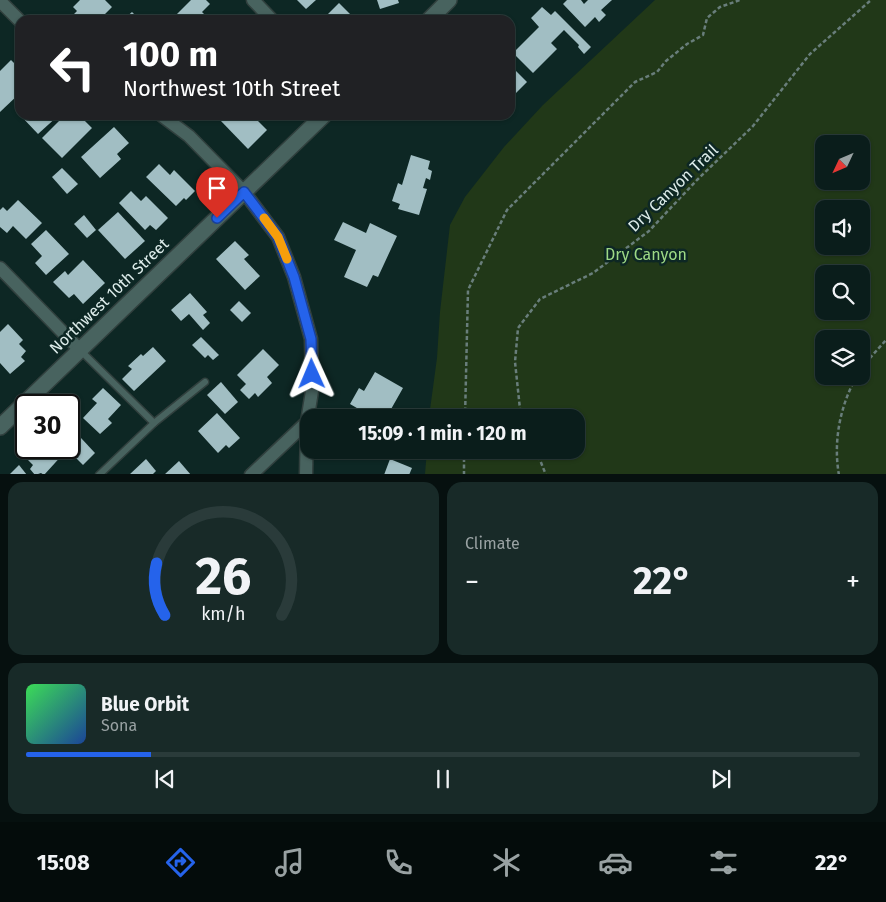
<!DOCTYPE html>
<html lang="en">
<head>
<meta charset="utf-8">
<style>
	:root { --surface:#0a1d1b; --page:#182a28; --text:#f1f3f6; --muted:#99a2a3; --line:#2a3b3a; --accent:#2563eb }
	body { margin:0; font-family:"Fira Sans",sans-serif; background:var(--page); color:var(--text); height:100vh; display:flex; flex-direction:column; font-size:19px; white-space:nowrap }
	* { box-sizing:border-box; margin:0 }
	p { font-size:16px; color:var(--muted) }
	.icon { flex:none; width:28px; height:28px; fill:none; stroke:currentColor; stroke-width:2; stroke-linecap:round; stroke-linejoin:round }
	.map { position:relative; height:474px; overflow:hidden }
	.sheet { display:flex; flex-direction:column; gap:8px; padding:8px; background:#06100f; flex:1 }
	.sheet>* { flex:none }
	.guide { position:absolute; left:15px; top:15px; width:500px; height:105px; border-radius:15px; box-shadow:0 1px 4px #0004,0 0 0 1px var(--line); background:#202124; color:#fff; overflow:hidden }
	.needle { width:32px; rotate:226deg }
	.buttons { position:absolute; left:815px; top:135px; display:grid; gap:10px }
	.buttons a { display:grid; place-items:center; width:55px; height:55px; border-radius:10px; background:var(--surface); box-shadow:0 1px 4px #0004,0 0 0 1px var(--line); font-size:25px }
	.speed { position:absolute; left:15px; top:394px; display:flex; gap:10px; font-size:25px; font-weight:700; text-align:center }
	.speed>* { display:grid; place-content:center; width:65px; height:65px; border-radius:50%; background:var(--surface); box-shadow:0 1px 4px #0004,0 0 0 1px var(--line); line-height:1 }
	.speed .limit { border:2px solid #111; border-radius:8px; background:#fff; color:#111 }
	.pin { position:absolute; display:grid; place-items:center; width:42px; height:42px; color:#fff; margin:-51px -21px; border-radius:50% 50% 50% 0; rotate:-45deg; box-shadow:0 0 5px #0007 }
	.pin .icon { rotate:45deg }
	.me { position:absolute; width:55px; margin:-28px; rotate:359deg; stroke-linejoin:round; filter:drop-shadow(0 0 4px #0008) }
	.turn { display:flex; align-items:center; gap:18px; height:105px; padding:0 25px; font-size:22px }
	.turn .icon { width:65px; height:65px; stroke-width:2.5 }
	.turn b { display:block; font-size:35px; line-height:42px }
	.big { font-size:38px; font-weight:700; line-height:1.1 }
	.sheet .tile { flex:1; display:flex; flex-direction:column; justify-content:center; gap:8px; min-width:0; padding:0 18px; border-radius:15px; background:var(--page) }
	.sheet .dial { align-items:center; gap:0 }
	.dial svg { height:130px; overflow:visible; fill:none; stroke:var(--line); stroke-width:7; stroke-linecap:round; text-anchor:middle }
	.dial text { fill:var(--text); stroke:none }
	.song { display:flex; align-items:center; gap:15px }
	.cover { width:60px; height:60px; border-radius:8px; background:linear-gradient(135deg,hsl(130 70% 55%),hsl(220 70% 35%)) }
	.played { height:5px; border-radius:2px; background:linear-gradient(90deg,var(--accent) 15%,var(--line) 15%) }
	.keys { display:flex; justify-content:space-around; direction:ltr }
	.heat { display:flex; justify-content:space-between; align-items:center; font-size:28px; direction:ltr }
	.sheet .tiles { flex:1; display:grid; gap:8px; grid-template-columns:1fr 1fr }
	.tile:last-child { grid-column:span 2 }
	.trip { position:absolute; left:300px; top:409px; width:285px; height:50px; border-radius:15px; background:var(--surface); box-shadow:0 1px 4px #0004,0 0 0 1px var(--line); font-weight:700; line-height:50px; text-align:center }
	.menu { display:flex; height:80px; justify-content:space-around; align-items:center; background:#040c0b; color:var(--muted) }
	.menu .icon { width:35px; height:35px }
	.menu .on { color:var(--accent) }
	.menu b { font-size:22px; color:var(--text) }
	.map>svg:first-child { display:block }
	.green { fill:#213818; fill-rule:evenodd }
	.building { fill:#a1bec3 }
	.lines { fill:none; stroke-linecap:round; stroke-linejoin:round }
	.lane-casing { stroke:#31403e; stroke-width:9 }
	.street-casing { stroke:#31403e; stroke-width:15 }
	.secondary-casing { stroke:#31403e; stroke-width:18 }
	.path { stroke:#697e7b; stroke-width:2.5; stroke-dasharray:4 2.5; stroke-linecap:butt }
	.lane { stroke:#48635f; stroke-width:6 }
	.street { stroke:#48635f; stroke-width:12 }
	.secondary { stroke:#48635f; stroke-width:15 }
	.route-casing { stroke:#184099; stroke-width:12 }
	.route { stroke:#2563eb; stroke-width:9 }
	.slow { stroke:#f59e0b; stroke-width:9 }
	.labels { text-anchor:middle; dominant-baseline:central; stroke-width:5; stroke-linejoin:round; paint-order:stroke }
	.street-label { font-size:16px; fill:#ddecea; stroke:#0d2724 }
	.park-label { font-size:16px; fill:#9dd885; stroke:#0d2724 }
</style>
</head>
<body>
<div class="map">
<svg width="886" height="475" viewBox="0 0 886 475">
	<rect width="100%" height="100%" fill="#0d2724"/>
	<path class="green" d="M655,0H886V474H425L427,450H576V418L429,417L437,358L440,312L450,225L465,197L504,147L543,105ZM824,144H861V181H824ZM824,209H861V246H824ZM824,274H861V311H824ZM824,339H861V376H824Z"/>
	<g class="building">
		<polygon points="80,0 105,0 112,7 99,20 68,20 77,11 73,7"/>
		<polygon points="191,0 206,0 210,4 202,12 210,20 179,20 175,16"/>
		<polygon points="297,0 316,0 306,9"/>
		<polygon points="377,0 398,0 399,3 380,9"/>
		<polygon points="567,0 581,0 584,4 588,0 612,0 601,10 606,15 599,22 595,17 585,27 563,4"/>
		<polygon points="339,3 356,20 322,20"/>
		<polygon points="542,7 551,15 555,11 591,47 584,54 578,47 579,45 564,30 551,43 557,49 533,73 513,53 539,27 531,18"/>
		<polygon points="132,12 140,20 123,20"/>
		<polygon points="11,60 20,69 20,93 0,112 0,71"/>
		<polygon points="510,65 527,82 510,99"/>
		<polygon points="20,115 59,115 38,134"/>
		<polygon points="65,115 72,115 77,120 81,117 92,128 62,158 42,138"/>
		<polygon points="225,115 252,115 267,130 248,149 220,120"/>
		<polygon points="114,127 129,143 117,154 121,159 100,178 81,157"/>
		<polygon points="411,155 430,161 428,169 432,171 430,180 426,178 423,188 427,189 419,215 398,209 400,204 392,201 398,183 402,185"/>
		<polygon points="159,164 170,175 174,170 195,191 186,200 184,198 176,206 146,177"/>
		<polygon points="62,168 78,184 67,194 52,177"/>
		<polygon points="131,191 141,201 146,196 168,218 156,230 150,225 145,230 119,203"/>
		<polygon points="18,200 42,223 26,239 13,226 7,233 0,227 0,210 3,207 7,211"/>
		<polygon points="118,212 145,241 125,259 98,230"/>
		<polygon points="84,215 96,230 87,238 74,224"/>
		<polygon points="343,222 366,233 370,223 397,236 378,277 373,275 367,287 344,277 356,250 334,240"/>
		<polygon points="46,230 69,254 46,275 35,263 42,256 31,244"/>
		<polygon points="235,241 249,255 244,259 260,276 245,290 216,259"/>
		<polygon points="83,260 105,283 83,304 74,294 69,298 53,282 65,271 68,275"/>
		<polygon points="190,293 207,312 203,315 210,323 203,330 189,314 181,321 171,310"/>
		<polygon points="239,301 251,313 242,322 230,310"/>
		<polygon points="8,324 23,340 19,344 26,351 21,357 25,361 10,374 0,363 0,332"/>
		<polygon points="201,337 219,355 213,360 208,355 205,358 192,345"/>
		<polygon points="153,347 166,361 134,391 122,379 132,369 128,366 141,354 143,356"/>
		<polygon points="263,349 279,365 267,377 272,383 258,397 255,393 249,399 240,390 246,384 237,375"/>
		<polygon points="375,372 403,388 386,418 374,418 350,404 359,388 364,391"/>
		<polygon points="221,382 238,402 225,414 207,395"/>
		<polygon points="103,388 121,405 108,419 112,423 100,434 83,418 97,403 92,399"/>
		<polygon points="352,411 362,418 348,418"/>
		<polygon points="217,413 240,438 229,448 226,445 218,453 198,431"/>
		<polygon points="81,438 95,453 83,465 68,450"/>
		<polygon points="40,448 66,448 63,450 65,452 44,475 41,473 35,475 30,469 33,465 28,460"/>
		<polygon points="146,459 156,471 152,475 129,475"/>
		<polygon points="390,459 412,468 409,475 384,475"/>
		<polygon points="179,461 191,475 164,475"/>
		<polygon points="19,465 27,475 9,475"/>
	</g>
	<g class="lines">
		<defs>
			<g id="lane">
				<polyline points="80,350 154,423 99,475"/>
				<polyline points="154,423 205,382"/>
			</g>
			<g id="street">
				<polyline points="253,0 272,20"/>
				<polyline points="0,1 20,21"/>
				<polyline points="161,115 189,136 244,192 278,237 294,277 311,339 312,391 307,422 306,475"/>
				<polyline points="0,268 79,349"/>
				<polyline points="251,475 307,422"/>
			</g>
			<g id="secondary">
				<polyline points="429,20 449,0"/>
				<polyline points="0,427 324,115"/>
			</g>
		</defs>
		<use href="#lane" class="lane-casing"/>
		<use href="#street" class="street-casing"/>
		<use href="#secondary" class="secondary-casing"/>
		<g class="path">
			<polyline points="861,368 886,340"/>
			<polyline points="465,418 468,290 507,210 635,82 657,72 666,61 687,44 703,35 707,18 720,7 740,0"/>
			<polyline points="523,418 520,409 515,362 518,328 540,299 593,273 649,231 697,180 753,126 810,54 871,0"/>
			<polyline points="536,450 546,475"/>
			<polyline points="464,475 464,450"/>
			<path d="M839,475C833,442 840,405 857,376"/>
		</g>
		<use href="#lane" class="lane"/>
		<use href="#street" class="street"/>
		<use href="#secondary" class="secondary"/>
	</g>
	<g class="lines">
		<defs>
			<polyline id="route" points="217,218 244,192 278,237 294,277 311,339 312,374"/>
		</defs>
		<use href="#route" class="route-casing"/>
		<use href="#route" class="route"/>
		<polyline class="slow" points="264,218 278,237 287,259"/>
	</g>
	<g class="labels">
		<g class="street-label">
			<text transform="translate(673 188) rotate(-44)">Dry Canyon Trail</text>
			<text transform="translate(109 296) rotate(-44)">Northwest 10th Street</text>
		</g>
		<g class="park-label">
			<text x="646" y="254">Dry Canyon</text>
		</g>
	</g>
</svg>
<div class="buttons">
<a><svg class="needle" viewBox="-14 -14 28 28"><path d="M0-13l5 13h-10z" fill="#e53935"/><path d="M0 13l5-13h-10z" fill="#99a2a3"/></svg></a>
<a><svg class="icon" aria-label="sound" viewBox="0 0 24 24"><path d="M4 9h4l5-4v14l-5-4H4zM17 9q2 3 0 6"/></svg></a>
<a><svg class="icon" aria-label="search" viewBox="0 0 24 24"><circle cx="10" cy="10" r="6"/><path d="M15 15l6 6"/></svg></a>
<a><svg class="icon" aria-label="layers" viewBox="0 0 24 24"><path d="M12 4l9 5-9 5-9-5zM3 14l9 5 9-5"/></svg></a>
</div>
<div class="speed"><div class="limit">30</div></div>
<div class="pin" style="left:217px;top:218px;background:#d93025"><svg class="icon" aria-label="arrive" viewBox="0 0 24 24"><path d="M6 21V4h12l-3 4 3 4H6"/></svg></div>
<svg class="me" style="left:312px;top:374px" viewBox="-20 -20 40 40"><path d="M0-17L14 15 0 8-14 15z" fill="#2563eb" stroke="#fff" stroke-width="4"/></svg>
<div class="trip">15:09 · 1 min · 120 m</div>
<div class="guide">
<div class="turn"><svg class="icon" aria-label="left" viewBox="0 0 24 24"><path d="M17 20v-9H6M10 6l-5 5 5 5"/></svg><div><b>100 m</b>Northwest 10th Street</div></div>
</div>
</div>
<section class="sheet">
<div class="tiles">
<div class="tile dial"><svg viewBox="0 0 100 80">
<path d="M14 69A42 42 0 1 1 86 69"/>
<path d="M14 69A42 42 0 0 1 9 37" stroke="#2563eb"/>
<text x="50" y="56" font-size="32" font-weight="700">26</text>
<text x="50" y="72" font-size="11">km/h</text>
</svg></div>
<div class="tile"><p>Climate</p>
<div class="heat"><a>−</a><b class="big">22°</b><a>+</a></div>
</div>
<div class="tile">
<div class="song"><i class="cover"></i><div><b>Blue Orbit</b><p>Sona</p></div></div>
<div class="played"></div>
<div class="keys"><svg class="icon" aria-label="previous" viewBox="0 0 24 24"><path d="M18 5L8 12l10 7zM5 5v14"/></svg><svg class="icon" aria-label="pause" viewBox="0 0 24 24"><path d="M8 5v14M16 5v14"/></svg><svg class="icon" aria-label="next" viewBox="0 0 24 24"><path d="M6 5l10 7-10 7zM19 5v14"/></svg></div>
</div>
</div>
</section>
<nav class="menu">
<b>15:08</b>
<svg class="icon on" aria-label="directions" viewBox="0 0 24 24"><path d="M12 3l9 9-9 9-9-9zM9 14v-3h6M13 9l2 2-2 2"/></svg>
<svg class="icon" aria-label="music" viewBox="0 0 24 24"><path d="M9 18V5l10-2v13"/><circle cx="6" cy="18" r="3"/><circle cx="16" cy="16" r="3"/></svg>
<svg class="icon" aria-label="phone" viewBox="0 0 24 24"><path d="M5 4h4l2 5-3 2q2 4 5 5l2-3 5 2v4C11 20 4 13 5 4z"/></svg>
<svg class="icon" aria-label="climate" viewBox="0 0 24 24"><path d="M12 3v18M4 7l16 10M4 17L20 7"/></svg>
<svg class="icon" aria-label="car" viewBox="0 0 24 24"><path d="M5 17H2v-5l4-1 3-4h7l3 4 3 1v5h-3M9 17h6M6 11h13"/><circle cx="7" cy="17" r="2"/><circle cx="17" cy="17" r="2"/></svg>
<svg class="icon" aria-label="filters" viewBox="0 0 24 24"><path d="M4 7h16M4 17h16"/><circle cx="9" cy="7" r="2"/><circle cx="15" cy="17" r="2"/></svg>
<b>22°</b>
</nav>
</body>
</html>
